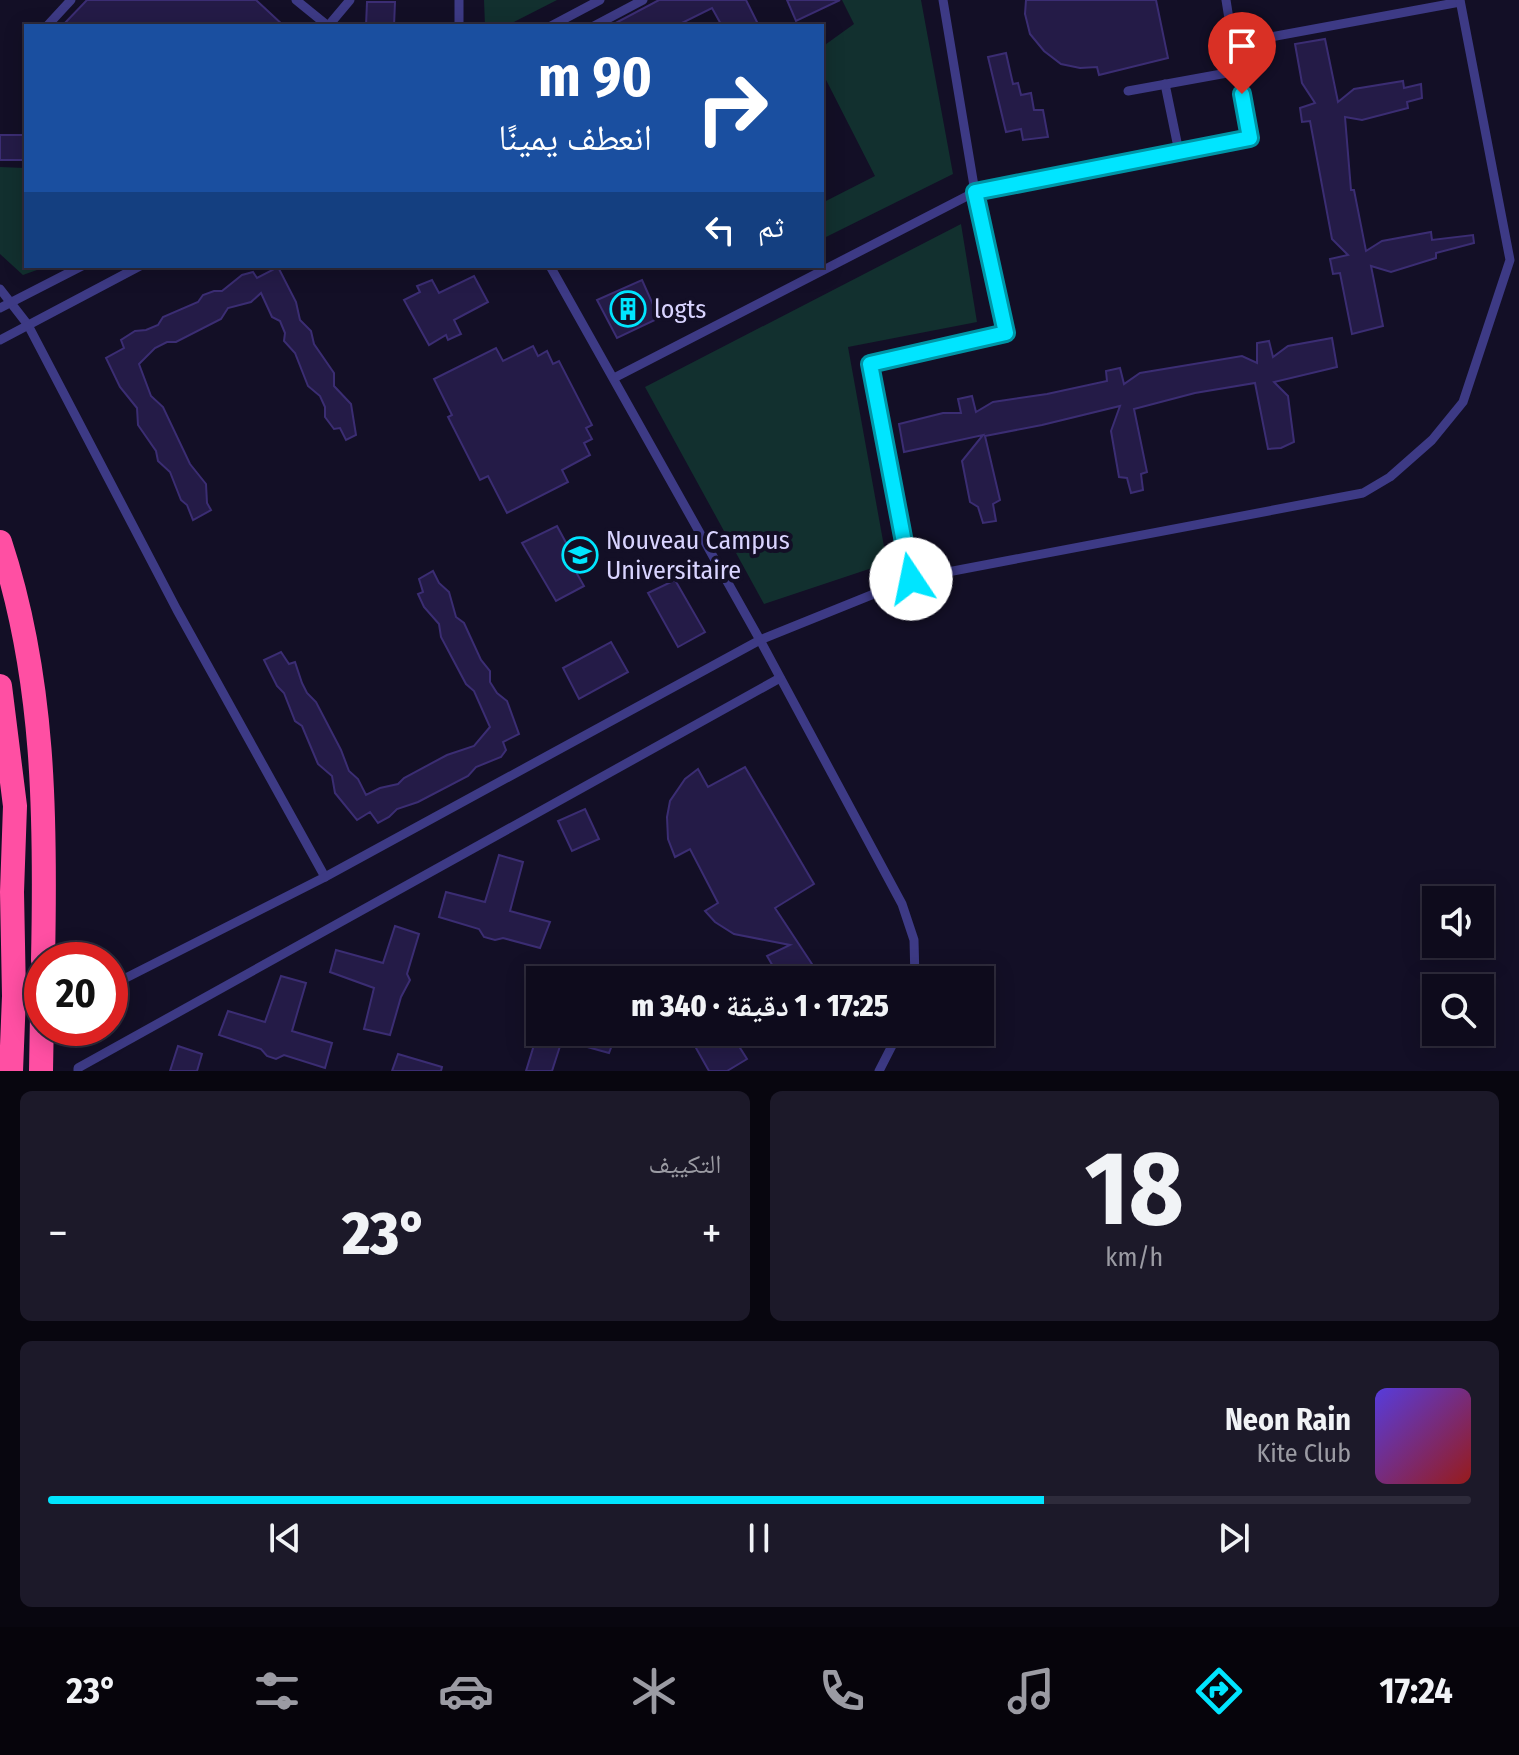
<!DOCTYPE html>
<html lang="ar">
<head>
<meta charset="utf-8">
<style>
	:root { --surface:#0e0b1c; --page:#1c1929; --text:#f1f3f6; --muted:#9b9ba3; --line:#2e2b3b; --accent:#00e5ff }
	body { margin:0; font-family:"Fira Sans Condensed","Noto Naskh Arabic",sans-serif; background:var(--page); color:var(--text); direction:rtl; height:100vh; display:flex; flex-direction:column; font-size:30px; white-space:nowrap }
	* { box-sizing:border-box; margin:0 }
	p { font-size:26px; color:var(--muted) }
	.icon { flex:none; width:44px; height:44px; fill:none; stroke:currentColor; stroke-width:2; stroke-linecap:round; stroke-linejoin:round }
	.map { position:relative; height:1071px; overflow:hidden; direction:ltr }
	.details { display:flex; flex-direction:column; gap:20px; padding:20px; background:#08060f; flex:1 }
	.details>* { flex:none }
	.hud { position:absolute; left:24px; top:24px; width:800px; height:244px; border-radius:0px; box-shadow:0 4px 20px #0003,0 0 0 2px var(--line); direction:rtl; background:#1a4fa0; color:#fff; overflow:hidden }
	.fabs { position:absolute; left:1422px; top:886px; display:grid; gap:16px }
	.fabs a { display:grid; place-items:center; width:72px; height:72px; border-radius:0px; background:var(--surface); box-shadow:0 4px 20px #0003,0 0 0 2px var(--line); font-size:40px }
	.speed { position:absolute; left:24px; top:942px; display:flex; gap:16px; font-size:40px; font-weight:700; text-align:center }
	.speed>* { display:grid; place-content:center; width:104px; height:104px; border-radius:50%; background:var(--surface); box-shadow:0 4px 20px #0003,0 0 0 2px var(--line); line-height:1 }
	.speed .limit { border:12px solid #d22; background:#fff; color:#111 }
	.pin { position:absolute; display:grid; place-items:center; width:68px; height:68px; color:#fff; margin:-82px -34px; border-radius:50% 50% 50% 0; rotate:-45deg; box-shadow:0 0 8px #0007 }
	.pin .icon { rotate:45deg }
	.me { position:absolute; width:88px; margin:-44px; rotate:349deg; stroke-linejoin:round; filter:drop-shadow(0 0 6px #0008) }
	.turn { display:flex; align-items:center; gap:28px; height:168px; padding:0 40px; font-size:36px }
	.turn .icon { width:104px; height:104px; stroke-width:2.5 }
	.turn b { display:block; font-size:56px; line-height:68px }
	.then { display:flex; align-items:center; height:76px; padding:0 40px; background:#0003; gap:16px; font-size:30px }
	.big { font-size:60px; font-weight:800; line-height:1.1 }
	.details .widget { flex:1; display:flex; flex-direction:column; justify-content:center; gap:12px; min-width:0; padding:0 28px; border-radius:12px; background:var(--page) }
	.details .dial { align-items:center; gap:0 }
	.dial b { font-size:104px; line-height:1 }
	.song { display:flex; align-items:center; gap:24px }
	.cover { width:96px; height:96px; border-radius:12px; background:linear-gradient(135deg,hsl(250 70% 55%),hsl(0 70% 35%)) }
	.played { height:8px; border-radius:4px; background:linear-gradient(90deg,var(--accent) 70%,var(--line) 70%) }
	.keys { display:flex; justify-content:space-around; direction:ltr }
	.heat { display:flex; justify-content:space-between; align-items:center; font-size:44px; direction:ltr }
	.details .tiles { flex:1; display:grid; gap:20px; grid-template-columns:1fr 1fr }
	.widget:last-child { grid-column:span 2 }
	.trip { position:absolute; left:526px; top:966px; width:468px; height:80px; border-radius:0px; background:var(--surface); box-shadow:0 4px 20px #0003,0 0 0 2px var(--line); font-weight:800; line-height:80px; text-align:center; direction:rtl }
	.dock { display:flex; height:128px; justify-content:space-around; align-items:center; background:#06040b; color:var(--muted) }
	.dock .icon { width:56px; height:56px }
	.dock .selected { color:var(--accent) }
	.dock b { font-size:36px; color:var(--text) }
	.map>svg:first-child { display:block }
	.green { fill:#12302f }
	.building { fill:#241b47; stroke:#3b2d73; stroke-width:2 }
	.lines { fill:none; stroke-linecap:round; stroke-linejoin:round }
	.lane { stroke:#3d3a85; stroke-width:9 }
	.highway { stroke:#ff4fa3; stroke-width:24 }
	.route-casing { stroke:#0095a6; stroke-width:20 }
	.route { stroke:#00e5ff; stroke-width:14 }
	.labels { text-anchor:middle; dominant-baseline:central; stroke-width:8; stroke-linejoin:round; paint-order:stroke }
	.poi-label { font-size:26px; fill:#d9d4ff; stroke:#130f26; text-anchor:start }
</style>
</head>
<body>
<div class="map">
<svg width="1519" height="1071" viewBox="0 0 1519 1071">
	<rect width="100%" height="100%" fill="#130f26"/>
	<g class="green">
		<polygon points="484,0 557,0 506,26 485,26"/>
		<polygon points="842,0 921,0 953,174 822,239 822,203 875,176 822,72 822,47 854,24"/>
		<polygon points="0,167 26,168 26,266 48,266 23,275 0,254"/>
		<polygon points="961,224 977,322 848,347 887,563 764,604 645,387"/>
	</g>
	<g class="building">
		<polygon points="87,0 256,0 284,26 62,26"/>
		<polygon points="659,0 746,0 759,26 722,26 712,8 676,26 610,26"/>
		<polygon points="787,0 840,0 796,21"/>
		<polygon points="1026,0 1156,0 1168,58 1099,75 1097,67 1080,68 1061,64 1044,51 1030,34 1025,14"/>
		<polygon points="367,2 395,2 394,26 366,26"/>
		<polygon points="1325,39 1338,102 1354,89 1403,81 1404,88 1421,84 1422,98 1407,102 1408,108 1362,120 1345,117 1351,190 1354,190 1366,251 1382,241 1431,232 1432,240 1473,235 1474,243 1436,253 1436,258 1391,272 1371,266 1383,326 1352,334 1340,273 1333,274 1330,259 1348,255 1332,239 1310,121 1302,122 1300,108 1315,103 1302,83 1295,44"/>
		<polygon points="1006,53 1013,84 1018,83 1021,95 1031,93 1034,110 1043,110 1048,137 1023,140 1021,129 1006,132 988,57"/>
		<rect x="0" y="135" width="26" height="25"/>
		<polygon points="278,267 296,302 300,320 311,331 314,344 334,373 334,386 351,404 356,435 346,440 340,428 334,429 325,417 325,407 320,396 308,386 295,353 284,341 285,333 280,321 272,317 261,293 251,302 228,308 221,319 176,342 167,342 155,348 139,364 151,396 163,407 190,464 206,484 207,503 211,510 193,520 187,505 181,500 170,472 158,461 156,451 138,425 137,408 120,387 106,358 124,348 121,340 135,331 146,330 158,325 163,317 198,302 203,295 214,291 222,291 242,275 253,272 257,278"/>
		<polygon points="474,276 488,302 454,320 461,334 448,340 446,335 429,345 404,300 420,292 417,286 432,280 439,293"/>
		<polygon points="642,280 659,318 617,338 597,300"/>
		<polygon points="1332,338 1337,367 1274,382 1288,396 1294,442 1281,448 1268,449 1255,383 1195,393 1134,409 1147,472 1141,474 1143,490 1131,493 1127,478 1119,477 1111,431 1120,406 1042,425 985,436 1000,500 993,504 996,521 983,523 978,507 970,502 962,461 983,435 904,452 899,424 943,413 961,413 958,399 972,396 976,412 993,402 1047,394 1107,381 1106,371 1120,368 1124,384 1140,373 1242,356 1257,363 1257,343 1269,341 1273,357 1288,346"/>
		<polygon points="533,346 538,356 547,351 553,364 559,361 592,425 586,428 592,439 584,443 590,455 562,470 568,482 507,513 488,476 480,480 448,417 452,415 434,379 496,348 503,361"/>
		<polygon points="557,526 577,563 572,565 584,586 556,601 522,543"/>
		<polygon points="433,571 439,583 449,592 456,617 464,623 481,660 490,671 490,682 497,693 507,701 519,734 503,742 506,750 501,757 476,767 468,776 418,802 397,809 389,817 378,823 370,812 357,820 335,793 332,776 318,764 302,726 295,721 284,693 277,686 264,660 281,652 289,664 295,662 302,683 307,693 316,702 341,750 349,771 358,779 366,795 380,788 398,784 404,778 447,755 474,746 490,727 474,691 466,684 441,637 439,624 424,607 418,594 423,592 419,579"/>
		<polygon points="675,580 705,632 678,647 648,593"/>
		<polygon points="611,642 628,672 579,699 563,668"/>
		<polygon points="745,767 814,884 775,908 814,967 795,976 796,980 781,980 767,956 790,945 734,934 715,922 705,911 718,903 690,849 675,857 668,839 667,817 670,801 685,779 698,769 708,787"/>
		<polygon points="585,809 599,839 572,851 558,821"/>
		<polygon points="499,855 523,862 510,911 550,922 540,948 503,938 495,940 484,937 479,929 439,917 446,892 485,902"/>
		<polygon points="395,926 419,934 407,974 410,980 401,997 390,1035 364,1029 374,988 330,972 336,950 383,963"/>
		<polygon points="281,976 306,983 292,1031 332,1043 325,1068 284,1055 276,1059 267,1056 261,1049 219,1035 228,1011 265,1022"/>
		<polygon points="538,1032 617,1032 609,1053 562,1040 552,1071 526,1071"/>
		<polygon points="687,1032 730,1032 747,1059 727,1071 709,1071"/>
		<polygon points="178,1046 202,1054 197,1071 170,1071"/>
		<polygon points="398,1054 442,1067 441,1071 392,1071"/>
	</g>
	<g class="lines">
		<g class="lane">
			<polyline points="296,0 328,26"/>
			<polyline points="459,0 459,26"/>
			<polyline points="1226,0 1233,44 1460,2"/>
			<polyline points="329,25 350,0"/>
			<polyline points="47,26 71,0"/>
			<polyline points="551,26 600,0"/>
			<polyline points="594,26 643,0"/>
			<polyline points="1165,84 1179,152"/>
			<polyline points="1128,91 1238,71"/>
			<polyline points="550,266 760,640 902,904 914,940 915,980"/>
			<polyline points="0,289 28,325 177,610 325,877"/>
			<polyline points="0,308 82,266"/>
			<polyline points="0,340 140,266"/>
			<polyline points="614,378 975,192 1250,138 1233,44"/>
			<polyline points="911,579 870,364 1006,333 975,192 943,0"/>
			<polyline points="110,986 325,877 760,640 911,579 1363,493 1390,477 1432,440 1463,402 1510,260 1460,0"/>
			<polyline points="78,1071 78,1068 780,678"/>
			<polyline points="879,1071 899,1032"/>
		</g>
		<g class="highway">
			<path d="M0,542C45,678 46,819 43,960"/>
			<polyline points="0,686 15,806 12,892 14,996 11,1071"/>
			<polyline points="41,1071 42,1015"/>
		</g>
	</g>
	<g class="lines">
		<defs>
			<polyline id="route" points="911,579 870,364 1006,333 975,192 1250,138 1242,94"/>
		</defs>
		<use href="#route" class="route-casing"/>
		<use href="#route" class="route"/>
	</g>
	<defs>
		<symbol id="building-ring" viewBox="-11 -11 22 22"><circle r="9.5" fill="#130f26" stroke="#00e5ff" stroke-width="1.5"/><path d="M-4-6H4V6H1V3H-1V6H-4ZM-2.5-4.3h1.7v1.8h-1.7ZM.8-4.3h1.7v1.8H.8ZM-2.5-1h1.7V.8h-1.7ZM.8-1h1.7V.8H.8Z" fill="#00e5ff"/></symbol>
		<symbol id="university-ring" viewBox="-11 -11 22 22"><circle r="9.5" fill="#130f26" stroke="#00e5ff" stroke-width="1.5"/><path d="M0-5L7-2L0 1L-7-2ZM-4 1L0 2.5L4 1V4Q0 6-4 4Z" fill="#00e5ff"/></symbol>
	</defs>
	<g fill-rule="evenodd">
		<use href="#building-ring" x="608" y="289" width="40" height="40"/>
		<use href="#university-ring" x="560" y="535" width="40" height="40"/>
	</g>
	<g class="labels">
		<g class="poi-label">
			<text x="654" y="309">logts</text>
			<text x="606" y="540">Nouveau Campus<tspan x="606" dy="30">Universitaire</tspan></text>
		</g>
	</g>
</svg>
<div class="fabs">
<a><svg class="icon" aria-label="sound" viewBox="0 0 24 24"><path d="M4 9h4l5-4v14l-5-4H4zM17 9q2 3 0 6"/></svg></a>
<a><svg class="icon" aria-label="search" viewBox="0 0 24 24"><circle cx="10" cy="10" r="6"/><path d="M15 15l6 6"/></svg></a>
</div>
<div class="speed"><div class="limit">20</div></div>
<div class="pin" style="left:1242px;top:94px;background:#d93025"><svg class="icon" aria-label="arrive" viewBox="0 0 24 24"><path d="M6 21V4h12l-3 4 3 4H6"/></svg></div>
<svg class="me" style="left:911px;top:579px" viewBox="-20 -20 40 40"><circle r="19" fill="#fff"/><path d="M0-13L10 11 0 6-10 11z" fill="#00e5ff"/></svg>
<div class="trip">17:25 · 1 دقيقة · 340 m</div>
<div class="hud">
<div class="turn"><svg class="icon" aria-label="right" viewBox="0 0 24 24"><path d="M7 20v-9h11M14 6l5 5-5 5"/></svg><div><b>90 m</b>انعطف يمينًا</div></div>
<div class="then">ثم<svg class="icon" aria-label="left" viewBox="0 0 24 24"><path d="M17 20v-9H6M10 6l-5 5 5 5"/></svg></div>
</div>
</div>
<section class="details">
<div class="tiles">
<div class="widget dial"><b>18</b><p>km/h</p></div>
<div class="widget"><p>التكييف</p>
<div class="heat"><a>−</a><b class="big">23°</b><a>+</a></div>
</div>
<div class="widget">
<div class="song"><i class="cover"></i><div><b>Neon Rain</b><p>Kite Club</p></div></div>
<div class="played"></div>
<div class="keys"><svg class="icon" aria-label="previous" viewBox="0 0 24 24"><path d="M18 5L8 12l10 7zM5 5v14"/></svg><svg class="icon" aria-label="pause" viewBox="0 0 24 24"><path d="M8 5v14M16 5v14"/></svg><svg class="icon" aria-label="next" viewBox="0 0 24 24"><path d="M6 5l10 7-10 7zM19 5v14"/></svg></div>
</div>
</div>
</section>
<nav class="dock">
<b>17:24</b>
<svg class="icon selected" aria-label="directions" viewBox="0 0 24 24"><path d="M12 3l9 9-9 9-9-9zM9 14v-3h6M13 9l2 2-2 2"/></svg>
<svg class="icon" aria-label="music" viewBox="0 0 24 24"><path d="M9 18V5l10-2v13"/><circle cx="6" cy="18" r="3"/><circle cx="16" cy="16" r="3"/></svg>
<svg class="icon" aria-label="phone" viewBox="0 0 24 24"><path d="M5 4h4l2 5-3 2q2 4 5 5l2-3 5 2v4C11 20 4 13 5 4z"/></svg>
<svg class="icon" aria-label="climate" viewBox="0 0 24 24"><path d="M12 3v18M4 7l16 10M4 17L20 7"/></svg>
<svg class="icon" aria-label="car" viewBox="0 0 24 24"><path d="M5 17H2v-5l4-1 3-4h7l3 4 3 1v5h-3M9 17h6M6 11h13"/><circle cx="7" cy="17" r="2"/><circle cx="17" cy="17" r="2"/></svg>
<svg class="icon" aria-label="filters" viewBox="0 0 24 24"><path d="M4 7h16M4 17h16"/><circle cx="9" cy="7" r="2"/><circle cx="15" cy="17" r="2"/></svg>
<b>23°</b>
</nav>
</body>
</html>
